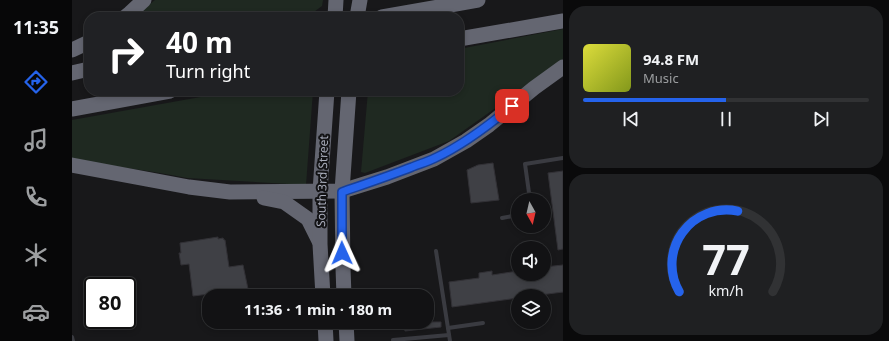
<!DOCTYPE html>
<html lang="en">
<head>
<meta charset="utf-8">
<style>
	:root { --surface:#121214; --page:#1f2022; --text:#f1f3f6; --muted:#9c9ea0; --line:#313234; --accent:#2563eb }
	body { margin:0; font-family:"Noto Sans",sans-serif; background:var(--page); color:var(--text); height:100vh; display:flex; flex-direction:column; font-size:15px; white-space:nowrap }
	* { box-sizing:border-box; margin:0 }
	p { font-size:13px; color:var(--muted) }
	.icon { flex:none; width:22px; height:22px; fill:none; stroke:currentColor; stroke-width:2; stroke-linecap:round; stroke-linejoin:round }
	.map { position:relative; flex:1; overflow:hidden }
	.sheet { display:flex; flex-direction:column; gap:6px; padding:6px; background:#0a0a0b; width:326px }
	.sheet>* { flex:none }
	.top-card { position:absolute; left:12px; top:12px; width:380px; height:84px; border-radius:16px; box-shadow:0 2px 6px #0003,0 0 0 1px var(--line); background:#202124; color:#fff; overflow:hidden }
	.needle { width:26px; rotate:172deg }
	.fabs { position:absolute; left:439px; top:193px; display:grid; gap:8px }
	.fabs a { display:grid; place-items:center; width:40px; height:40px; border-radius:50%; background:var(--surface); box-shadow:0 2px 6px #0003,0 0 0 1px var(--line); font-size:20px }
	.speed { position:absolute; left:12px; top:277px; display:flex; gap:8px; font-size:20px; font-weight:700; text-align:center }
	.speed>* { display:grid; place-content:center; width:52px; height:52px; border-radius:50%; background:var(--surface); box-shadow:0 2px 6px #0003,0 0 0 1px var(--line); line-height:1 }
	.speed .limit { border:2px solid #111; border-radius:6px; background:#fff; color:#111 }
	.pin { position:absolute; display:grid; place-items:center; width:34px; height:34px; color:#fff; margin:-17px; border-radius:8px; box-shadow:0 2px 6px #0006 }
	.me { position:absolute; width:44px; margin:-22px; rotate:359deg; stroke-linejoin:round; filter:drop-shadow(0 0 3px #0008) }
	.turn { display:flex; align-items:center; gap:14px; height:84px; padding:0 16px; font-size:18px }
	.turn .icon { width:52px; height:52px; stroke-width:2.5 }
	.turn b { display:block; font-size:28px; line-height:34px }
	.sheet .widget { flex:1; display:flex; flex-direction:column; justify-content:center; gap:6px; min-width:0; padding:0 14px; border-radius:16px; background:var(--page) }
	.sheet .dial { align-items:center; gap:0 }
	.dial svg { height:104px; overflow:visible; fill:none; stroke:var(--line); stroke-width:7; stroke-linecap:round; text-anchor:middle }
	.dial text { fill:var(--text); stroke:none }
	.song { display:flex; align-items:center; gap:12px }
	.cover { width:48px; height:48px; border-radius:6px; background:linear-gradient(135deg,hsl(60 70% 55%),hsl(70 70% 35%)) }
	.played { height:4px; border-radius:2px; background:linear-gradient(90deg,var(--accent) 50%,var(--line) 50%) }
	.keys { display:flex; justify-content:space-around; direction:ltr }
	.trip { position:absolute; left:130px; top:289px; width:232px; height:40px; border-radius:16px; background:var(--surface); box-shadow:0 2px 6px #0003,0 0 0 1px var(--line); font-weight:700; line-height:40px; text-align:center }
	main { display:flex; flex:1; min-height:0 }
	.tabs { display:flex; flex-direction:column; width:72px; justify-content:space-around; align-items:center; background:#070708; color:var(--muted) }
	.tabs .icon { width:28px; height:28px }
	.tabs .on { color:var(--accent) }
	.tabs b { font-size:18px; color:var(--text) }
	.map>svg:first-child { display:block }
	.green { fill:#1f2921 }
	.building { fill:#3f4045; stroke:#323136 }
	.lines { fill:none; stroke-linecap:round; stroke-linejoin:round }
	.lane { stroke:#3a3b41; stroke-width:4 }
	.highway { stroke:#646671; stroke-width:15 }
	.route-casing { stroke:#184099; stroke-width:10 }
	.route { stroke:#2563eb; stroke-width:7 }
	.labels { text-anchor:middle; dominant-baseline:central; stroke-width:4; stroke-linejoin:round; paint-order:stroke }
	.street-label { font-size:12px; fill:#a9adbb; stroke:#131315 }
</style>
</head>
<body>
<main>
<nav class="tabs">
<b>11:35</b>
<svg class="icon on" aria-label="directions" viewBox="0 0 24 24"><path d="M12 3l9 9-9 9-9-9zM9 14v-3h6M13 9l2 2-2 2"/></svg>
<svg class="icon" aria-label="music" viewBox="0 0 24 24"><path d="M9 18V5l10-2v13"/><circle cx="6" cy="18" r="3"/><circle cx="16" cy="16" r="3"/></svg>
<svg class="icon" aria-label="phone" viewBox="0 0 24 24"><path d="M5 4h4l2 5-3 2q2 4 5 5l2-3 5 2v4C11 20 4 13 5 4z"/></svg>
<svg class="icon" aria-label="climate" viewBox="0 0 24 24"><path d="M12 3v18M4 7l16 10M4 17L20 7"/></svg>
<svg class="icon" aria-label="car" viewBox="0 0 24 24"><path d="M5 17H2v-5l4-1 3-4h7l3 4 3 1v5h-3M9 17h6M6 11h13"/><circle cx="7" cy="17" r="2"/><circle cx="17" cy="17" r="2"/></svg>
</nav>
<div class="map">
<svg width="491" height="341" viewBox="0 0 491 341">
	<rect width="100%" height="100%" fill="#18181a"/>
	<g class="green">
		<polygon points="83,0 251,0 250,6 235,17 62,17"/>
		<polygon points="491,29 491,59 449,90 377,141 293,173 289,172 296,91 387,91 387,49"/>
		<path d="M162,91H241L234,185L115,178C77,170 38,167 0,158V120Z"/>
	</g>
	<g class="building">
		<polygon points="421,163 427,200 399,203 395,170 406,165"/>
		<polygon points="491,171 491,249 486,250 476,173"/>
		<polygon points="146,237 146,239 151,238 152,240 153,240 157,267 171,265 176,289 121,296 117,264 109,265 107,253 109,253 108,243"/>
		<polygon points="491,265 491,292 460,296 446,296 446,298 380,307 377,282 407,278 407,273 420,271 420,275 446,271 446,274 472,274 472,267"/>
		<polygon points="331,322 369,322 369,327 333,331"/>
	</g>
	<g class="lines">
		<g class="lane">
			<polyline points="458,200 453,164 491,158"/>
			<polyline points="430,218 446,215"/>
			<polyline points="364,251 378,341"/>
			<polyline points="376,328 411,323"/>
			<polyline points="0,337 1,341"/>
			<polyline points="321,340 377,335"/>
		</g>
		<g class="highway">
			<polyline points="53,17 58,13 72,0"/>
			<polyline points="263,17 264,0"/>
			<polyline points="285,17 288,0"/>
			<polyline points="310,17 406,0"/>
			<polyline points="387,39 491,21"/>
			<polyline points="0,50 17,42"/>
			<polyline points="0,73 17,69"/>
			<polyline points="0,109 98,91"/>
			<polyline points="0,165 117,187 158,192 270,191 315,177 362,159 394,141 417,125 462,88 491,67"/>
			<polyline points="192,198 212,202 236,219 247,241"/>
			<polyline points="251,296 248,244 248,191 255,91"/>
			<polyline points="272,296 271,268 270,191 277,91"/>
			<polyline points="253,322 254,341"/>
			<polyline points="274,322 275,341"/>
		</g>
	</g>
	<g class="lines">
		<defs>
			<path id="route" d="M270,253V192C293,184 317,176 340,167C347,164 355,162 363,158C391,145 416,126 440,106"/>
		</defs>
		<use href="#route" class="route-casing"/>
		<use href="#route" class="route"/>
	</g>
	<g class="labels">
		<g class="street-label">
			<text transform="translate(250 181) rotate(-88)">South 3rd Street</text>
		</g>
	</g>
</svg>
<div class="fabs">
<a><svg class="needle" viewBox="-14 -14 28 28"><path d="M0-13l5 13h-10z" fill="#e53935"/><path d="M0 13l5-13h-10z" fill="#9c9ea0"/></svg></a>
<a><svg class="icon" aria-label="sound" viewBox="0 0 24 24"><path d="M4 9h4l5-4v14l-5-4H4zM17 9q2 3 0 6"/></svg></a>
<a><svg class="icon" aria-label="layers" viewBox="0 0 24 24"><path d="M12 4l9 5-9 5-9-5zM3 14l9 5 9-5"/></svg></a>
</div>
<div class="speed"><div class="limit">80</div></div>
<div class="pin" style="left:440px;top:106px;background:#d93025"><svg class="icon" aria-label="arrive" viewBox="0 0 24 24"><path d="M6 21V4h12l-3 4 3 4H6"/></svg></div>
<svg class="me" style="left:270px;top:253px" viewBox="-20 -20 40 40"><path d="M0-17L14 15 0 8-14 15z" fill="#2563eb" stroke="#fff" stroke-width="4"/></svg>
<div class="trip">11:36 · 1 min · 180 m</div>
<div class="top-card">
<div class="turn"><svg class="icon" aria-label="right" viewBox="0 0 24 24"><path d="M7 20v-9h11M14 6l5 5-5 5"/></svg><div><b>40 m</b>Turn right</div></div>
</div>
</div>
<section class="sheet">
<div class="widget">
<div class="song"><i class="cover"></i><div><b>94.8 FM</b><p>Music</p></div></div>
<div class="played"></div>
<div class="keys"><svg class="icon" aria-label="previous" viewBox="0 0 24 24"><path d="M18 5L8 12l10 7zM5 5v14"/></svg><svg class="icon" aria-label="pause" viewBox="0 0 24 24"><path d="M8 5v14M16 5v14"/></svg><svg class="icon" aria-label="next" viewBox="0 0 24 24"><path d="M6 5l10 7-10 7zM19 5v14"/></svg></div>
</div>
<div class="widget dial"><svg viewBox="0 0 100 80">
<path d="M14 69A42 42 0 1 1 86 69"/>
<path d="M14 69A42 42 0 0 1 59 7" stroke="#2563eb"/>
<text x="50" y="56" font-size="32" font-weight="700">77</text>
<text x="50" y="72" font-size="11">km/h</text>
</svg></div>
</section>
</main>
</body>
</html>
